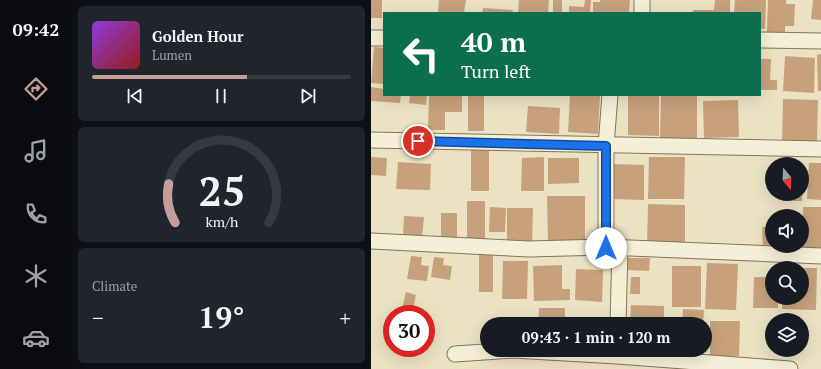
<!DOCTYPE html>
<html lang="en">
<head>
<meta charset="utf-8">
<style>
	:root { --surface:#171b24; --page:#20242c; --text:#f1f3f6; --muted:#9ea1a6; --line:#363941; --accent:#c59e9c }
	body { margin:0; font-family:"PT Serif",serif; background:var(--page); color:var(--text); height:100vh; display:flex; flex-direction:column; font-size:15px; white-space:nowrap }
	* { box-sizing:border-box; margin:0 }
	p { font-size:13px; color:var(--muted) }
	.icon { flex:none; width:22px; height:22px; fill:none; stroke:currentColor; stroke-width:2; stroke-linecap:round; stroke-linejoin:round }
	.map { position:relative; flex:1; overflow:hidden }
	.panel { display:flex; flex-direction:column; gap:6px; padding:6px; background:#0d0f14; width:299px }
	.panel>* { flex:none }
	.hud { position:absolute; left:12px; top:12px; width:378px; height:84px; border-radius:0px; box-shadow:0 4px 16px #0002; background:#0b6e4f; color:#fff; overflow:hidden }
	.needle { width:26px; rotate:161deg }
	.tools { position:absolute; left:394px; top:157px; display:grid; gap:8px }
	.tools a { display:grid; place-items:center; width:44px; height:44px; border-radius:50%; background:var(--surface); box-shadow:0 4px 16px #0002; font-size:20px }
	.speed { position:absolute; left:12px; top:305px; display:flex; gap:8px; font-size:20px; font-weight:700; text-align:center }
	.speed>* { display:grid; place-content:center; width:52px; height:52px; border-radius:50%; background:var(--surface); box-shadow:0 4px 16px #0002; line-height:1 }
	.speed .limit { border:6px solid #d22; background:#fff; color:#111 }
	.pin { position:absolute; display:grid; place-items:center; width:34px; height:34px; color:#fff; margin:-17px; border:2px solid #fff; border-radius:50%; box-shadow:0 1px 4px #0007 }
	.me { position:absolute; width:44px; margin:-22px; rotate:0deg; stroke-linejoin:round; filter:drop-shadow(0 0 3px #0008) }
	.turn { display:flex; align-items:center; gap:14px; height:84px; padding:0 12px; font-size:18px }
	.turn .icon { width:52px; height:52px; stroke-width:2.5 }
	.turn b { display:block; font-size:28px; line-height:34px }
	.big { font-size:30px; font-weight:700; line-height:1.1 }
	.panel .widget { flex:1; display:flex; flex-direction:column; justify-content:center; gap:6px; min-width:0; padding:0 14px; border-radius:6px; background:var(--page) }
	.panel .dial { align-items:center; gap:0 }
	.dial svg { height:104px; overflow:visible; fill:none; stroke:var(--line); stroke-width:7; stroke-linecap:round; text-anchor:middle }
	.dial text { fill:var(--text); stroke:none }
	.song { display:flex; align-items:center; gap:12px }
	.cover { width:48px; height:48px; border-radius:6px; background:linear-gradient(135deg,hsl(270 70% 55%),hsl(0 70% 35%)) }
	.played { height:4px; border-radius:2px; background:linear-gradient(90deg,var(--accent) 60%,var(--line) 60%) }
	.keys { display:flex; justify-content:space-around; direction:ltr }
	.heat { display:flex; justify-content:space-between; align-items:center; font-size:22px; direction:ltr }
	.trip { position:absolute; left:109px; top:317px; width:232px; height:40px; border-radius:20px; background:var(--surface); box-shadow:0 4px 16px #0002; font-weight:700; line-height:40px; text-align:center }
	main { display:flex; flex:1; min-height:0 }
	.dock { display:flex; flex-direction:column; width:72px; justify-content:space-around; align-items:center; background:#090b0e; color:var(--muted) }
	.dock .icon { width:28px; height:28px }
	.dock .selected { color:var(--accent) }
	.dock b { font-size:18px; color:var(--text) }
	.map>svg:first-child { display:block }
	.building { fill:#c7a17c }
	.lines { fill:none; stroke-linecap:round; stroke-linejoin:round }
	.street-casing { stroke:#84745c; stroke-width:17 }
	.street { stroke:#f6efd7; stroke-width:15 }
	.route-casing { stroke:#114b97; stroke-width:10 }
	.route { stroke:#1a73e8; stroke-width:7 }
</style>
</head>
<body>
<main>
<nav class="dock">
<b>09:42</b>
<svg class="icon selected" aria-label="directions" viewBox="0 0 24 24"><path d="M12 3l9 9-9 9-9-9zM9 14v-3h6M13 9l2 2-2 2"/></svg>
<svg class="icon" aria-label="music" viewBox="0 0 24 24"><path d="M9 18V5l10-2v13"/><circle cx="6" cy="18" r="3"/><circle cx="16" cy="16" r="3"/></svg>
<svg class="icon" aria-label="phone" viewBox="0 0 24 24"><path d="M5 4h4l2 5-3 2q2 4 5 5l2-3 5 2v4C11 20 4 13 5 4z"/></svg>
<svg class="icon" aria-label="climate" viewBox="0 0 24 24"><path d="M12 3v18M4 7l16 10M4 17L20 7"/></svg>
<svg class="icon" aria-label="car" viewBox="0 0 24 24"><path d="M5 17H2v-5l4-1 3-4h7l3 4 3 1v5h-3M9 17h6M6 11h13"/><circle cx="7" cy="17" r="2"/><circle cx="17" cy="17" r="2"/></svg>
</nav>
<section class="panel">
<div class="widget">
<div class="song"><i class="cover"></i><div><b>Golden Hour</b><p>Lumen</p></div></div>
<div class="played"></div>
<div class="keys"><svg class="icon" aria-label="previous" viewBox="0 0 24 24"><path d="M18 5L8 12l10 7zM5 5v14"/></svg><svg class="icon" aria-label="pause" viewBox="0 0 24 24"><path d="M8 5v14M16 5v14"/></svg><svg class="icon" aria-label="next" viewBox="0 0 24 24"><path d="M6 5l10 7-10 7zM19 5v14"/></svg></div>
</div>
<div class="widget dial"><svg viewBox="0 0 100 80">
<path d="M14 69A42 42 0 1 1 86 69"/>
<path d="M14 69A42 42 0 0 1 9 39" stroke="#c59e9c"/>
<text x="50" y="56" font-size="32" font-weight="700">25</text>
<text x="50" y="72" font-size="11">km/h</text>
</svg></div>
<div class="widget"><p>Climate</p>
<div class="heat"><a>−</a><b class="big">19°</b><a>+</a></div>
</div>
</section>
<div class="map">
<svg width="450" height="369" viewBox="0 0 450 369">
	<rect width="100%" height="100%" fill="#ebe2c4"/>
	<g class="building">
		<rect x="0" y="0" width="11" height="18"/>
		<polygon points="68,0 95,0 93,13 67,13"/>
		<polygon points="148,0 178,0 177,13 147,13"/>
		<rect x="182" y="0" width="9" height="13"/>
		<polygon points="214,0 220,0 219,13 198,13 198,6 213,7"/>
		<polygon points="229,0 259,0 258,13 222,13 222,2 229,2"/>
		<polygon points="344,0 359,0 359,13 322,13 322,10 343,10"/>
		<polygon points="364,0 395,0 394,29 389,29 389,13 363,13"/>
		<polygon points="397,0 415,0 415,4 424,4 423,26 414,26 414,33 396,32"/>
		<polygon points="442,0 450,0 450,20 440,19"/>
		<polygon points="112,8 142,10 141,13 111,13"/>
		<polygon points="3,47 13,48 13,84 0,83"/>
		<polygon points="450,54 450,91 447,91 446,55"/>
		<polygon points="414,56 444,58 443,93 412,91"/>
		<polygon points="389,59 400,59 399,80 406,80 406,90 389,90"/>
		<polygon points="0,87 13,89 13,95 30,95 29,103 0,101"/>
		<polygon points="39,95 56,95 55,105 38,103"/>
		<polygon points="58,95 91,95 91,112 74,112 74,130 57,130"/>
		<rect x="97" y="95" width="16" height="36"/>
		<polygon points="199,95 229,96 227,134 197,132"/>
		<polygon points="257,95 288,95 288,136 257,135"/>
		<polygon points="290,95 326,95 326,141 289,140"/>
		<polygon points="412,99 447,100 446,141 411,140"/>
		<polygon points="367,100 368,137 333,138 332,101"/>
		<polygon points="157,106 189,108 188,134 155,132"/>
		<rect x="100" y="149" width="18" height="42"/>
		<polygon points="0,157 16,158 15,176 0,175"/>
		<polygon points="173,157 173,191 150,191 151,158"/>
		<polygon points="278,157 314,157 313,199 277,199"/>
		<polygon points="177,158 208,158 208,183 177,184"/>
		<polygon points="27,162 60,164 59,190 25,189"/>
		<polygon points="438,163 450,163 450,200 436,199"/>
		<polygon points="243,164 273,165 273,200 242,199"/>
		<rect x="412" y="194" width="19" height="7"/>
		<polygon points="176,196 214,196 214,241 177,242"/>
		<rect x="96" y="201" width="18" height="39"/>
		<polygon points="277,204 314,205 314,246 276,246"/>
		<polygon points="119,207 135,208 134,232 118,232"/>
		<rect x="432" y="207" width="18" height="43"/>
		<polygon points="136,208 162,208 161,245 136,245"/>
		<rect x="70" y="213" width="16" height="25"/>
		<polygon points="33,216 53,217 51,238 32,237"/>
		<polygon points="391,227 401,227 401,246 427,246 427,249 392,250"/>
		<rect x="108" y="254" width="14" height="38"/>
		<polygon points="40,256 51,257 50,265 58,266 56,281 36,279"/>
		<polygon points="63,257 73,258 72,265 81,266 79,280 60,277"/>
		<polygon points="257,258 279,258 278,271 256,270"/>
		<polygon points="132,261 157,261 156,299 131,299"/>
		<polygon points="336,263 367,264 365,310 334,309"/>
		<polygon points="191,265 191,289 199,289 199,300 163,301 162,266"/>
		<rect x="301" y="266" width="29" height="41"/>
		<polygon points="431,268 446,268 445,310 411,309 411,298 431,298"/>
		<polygon points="205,269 232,270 231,302 204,300"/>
		<polygon points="260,277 269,277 269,294 259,294"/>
		<polygon points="383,277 401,277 401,298 407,298 407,308 382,308"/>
		<polygon points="35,292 45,295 41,314 30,314"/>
		<polygon points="260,305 293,306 293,324 259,324"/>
		<polygon points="168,308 194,308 194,324 167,324"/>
		<polygon points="312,309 333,310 332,324 311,324"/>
		<polygon points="339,321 369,321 368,356 339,356"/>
	</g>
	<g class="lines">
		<defs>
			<g id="street">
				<polyline points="271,13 271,0"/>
				<polyline points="0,38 13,38"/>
				<polyline points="389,40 450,41"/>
				<polyline points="0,140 450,149"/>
				<polyline points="0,241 158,249 235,247 450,256"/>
				<polyline points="235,247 235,146 239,95"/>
				<polyline points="247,324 249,248"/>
				<polyline points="84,354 142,350 246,356 419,369"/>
			</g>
		</defs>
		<use href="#street" class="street-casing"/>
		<use href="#street" class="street"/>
	</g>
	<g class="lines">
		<defs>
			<polyline id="route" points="47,141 235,146 235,248"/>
		</defs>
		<use href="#route" class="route-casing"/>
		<use href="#route" class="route"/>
	</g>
</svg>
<div class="tools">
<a><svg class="needle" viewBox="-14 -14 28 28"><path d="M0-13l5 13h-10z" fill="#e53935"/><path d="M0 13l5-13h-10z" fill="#9ea1a6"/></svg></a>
<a><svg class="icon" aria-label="sound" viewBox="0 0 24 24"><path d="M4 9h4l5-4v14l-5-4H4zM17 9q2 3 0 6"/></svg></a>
<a><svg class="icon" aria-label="search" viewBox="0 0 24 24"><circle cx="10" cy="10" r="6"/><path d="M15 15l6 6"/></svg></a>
<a><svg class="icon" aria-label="layers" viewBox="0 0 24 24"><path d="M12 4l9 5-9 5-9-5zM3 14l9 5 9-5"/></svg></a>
</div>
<div class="speed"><div class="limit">30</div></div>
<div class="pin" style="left:47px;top:141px;background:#d93025"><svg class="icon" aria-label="arrive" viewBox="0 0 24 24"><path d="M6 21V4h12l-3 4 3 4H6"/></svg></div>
<svg class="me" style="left:235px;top:248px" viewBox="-20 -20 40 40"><circle r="19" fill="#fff"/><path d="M0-13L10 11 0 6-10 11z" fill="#1a73e8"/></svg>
<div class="trip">09:43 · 1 min · 120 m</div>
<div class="hud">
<div class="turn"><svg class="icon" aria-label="left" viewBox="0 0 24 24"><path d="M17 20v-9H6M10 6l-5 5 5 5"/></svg><div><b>40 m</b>Turn left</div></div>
</div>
</div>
</main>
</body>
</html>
